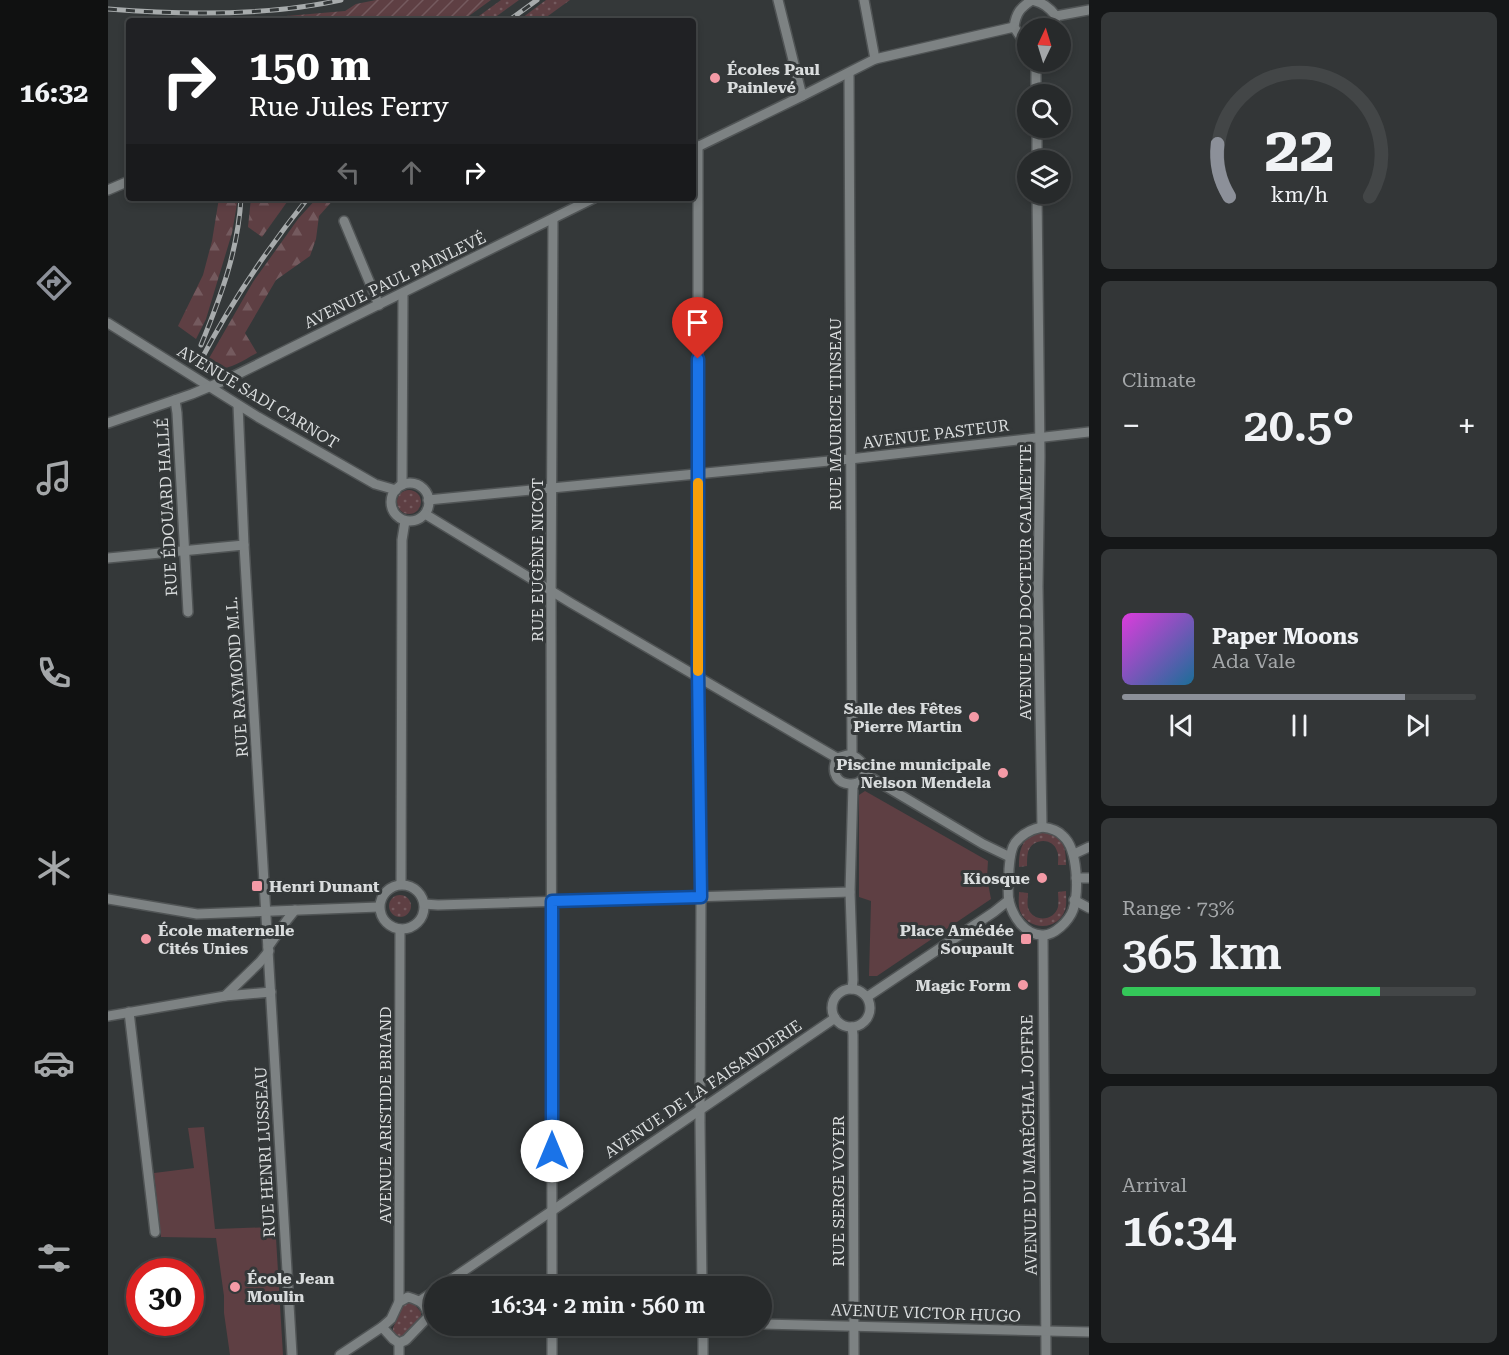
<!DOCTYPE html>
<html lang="en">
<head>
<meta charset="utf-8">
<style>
	:root { --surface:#272a2b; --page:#333637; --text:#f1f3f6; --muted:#a4a7a9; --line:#434647; --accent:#8c9099 }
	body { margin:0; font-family:"Roboto Serif",serif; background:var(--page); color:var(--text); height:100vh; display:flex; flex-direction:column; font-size:22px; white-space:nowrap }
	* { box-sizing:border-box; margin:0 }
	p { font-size:20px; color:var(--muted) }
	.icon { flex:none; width:33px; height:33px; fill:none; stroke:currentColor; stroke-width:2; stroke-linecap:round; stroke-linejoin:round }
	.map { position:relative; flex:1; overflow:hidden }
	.sheet { display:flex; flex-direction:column; gap:12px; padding:12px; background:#151718; width:420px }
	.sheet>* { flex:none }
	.hud { position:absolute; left:18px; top:18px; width:570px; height:183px; border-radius:6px; box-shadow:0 3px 9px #0003,0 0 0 2px var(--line); background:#202124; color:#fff; overflow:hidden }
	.needle { width:39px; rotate:4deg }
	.buttons { position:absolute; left:909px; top:18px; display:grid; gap:12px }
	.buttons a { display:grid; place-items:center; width:54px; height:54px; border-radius:50%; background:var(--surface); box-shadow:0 3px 9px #0003,0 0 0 2px var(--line); font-size:30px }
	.speed { position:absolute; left:18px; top:1258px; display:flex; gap:12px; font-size:30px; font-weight:700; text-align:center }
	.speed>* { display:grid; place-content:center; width:78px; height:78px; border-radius:50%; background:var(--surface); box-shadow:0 3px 9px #0003,0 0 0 2px var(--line); line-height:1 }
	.speed .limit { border:9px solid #d22; background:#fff; color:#111 }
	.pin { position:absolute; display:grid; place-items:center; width:51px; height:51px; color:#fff; margin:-62px -26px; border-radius:50% 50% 50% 0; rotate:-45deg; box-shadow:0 0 6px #0007 }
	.pin .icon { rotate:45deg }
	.me { position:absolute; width:66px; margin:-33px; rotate:0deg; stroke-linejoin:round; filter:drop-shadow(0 0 4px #0008) }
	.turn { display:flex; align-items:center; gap:21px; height:126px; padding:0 24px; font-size:27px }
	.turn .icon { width:78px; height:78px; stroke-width:2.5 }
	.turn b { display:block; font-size:42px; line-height:51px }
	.lanes { display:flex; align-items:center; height:57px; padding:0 24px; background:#0003; justify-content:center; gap:30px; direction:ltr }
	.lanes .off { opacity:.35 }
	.big { font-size:45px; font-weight:600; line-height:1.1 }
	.sheet .card { flex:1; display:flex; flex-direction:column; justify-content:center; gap:9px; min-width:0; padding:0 21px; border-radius:9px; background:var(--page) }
	.sheet .dial { align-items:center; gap:0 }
	.dial svg { height:156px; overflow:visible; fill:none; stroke:var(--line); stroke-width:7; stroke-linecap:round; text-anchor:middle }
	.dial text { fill:var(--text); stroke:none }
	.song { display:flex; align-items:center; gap:18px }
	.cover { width:72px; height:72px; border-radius:9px; background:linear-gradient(135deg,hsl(300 70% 55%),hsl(200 70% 35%)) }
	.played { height:6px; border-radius:3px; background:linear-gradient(90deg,var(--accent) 80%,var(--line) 80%) }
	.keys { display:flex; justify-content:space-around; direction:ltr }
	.heat { display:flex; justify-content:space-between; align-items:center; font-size:33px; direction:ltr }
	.charge { height:9px; border-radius:4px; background:linear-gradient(90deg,#34c759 73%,var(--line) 0) }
	.trip { position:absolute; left:316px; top:1276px; width:348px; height:60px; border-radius:30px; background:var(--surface); box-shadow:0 3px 9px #0003,0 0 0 2px var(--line); font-weight:600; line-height:60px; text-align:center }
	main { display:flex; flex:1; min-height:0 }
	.dock { display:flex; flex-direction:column; width:108px; justify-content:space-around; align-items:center; background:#101111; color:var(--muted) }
	.dock .icon { width:42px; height:42px }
	.dock .current { color:var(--accent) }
	.dock b { font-size:27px; color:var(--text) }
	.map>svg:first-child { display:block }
	.grass { fill:url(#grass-dots) }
	.forest { fill:url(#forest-firs) }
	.park { fill:#5e3f43 }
	.garden { fill:url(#garden-furrows) }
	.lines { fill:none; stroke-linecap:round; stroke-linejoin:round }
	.minor-casing { stroke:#505455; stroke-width:12 }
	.minor { stroke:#7d8283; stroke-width:9 }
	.rail-casing { stroke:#a7abac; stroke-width:5 }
	.rail { stroke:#343839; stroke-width:3; stroke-dasharray:9; stroke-linecap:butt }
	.route-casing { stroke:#114b97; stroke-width:15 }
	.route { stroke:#1a73e8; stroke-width:10 }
	.slow { stroke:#f59e0b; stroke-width:10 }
	.poi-dot { fill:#f49aa6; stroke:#343839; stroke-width:2 }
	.labels { text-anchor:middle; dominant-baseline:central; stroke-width:6; stroke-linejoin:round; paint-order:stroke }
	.poi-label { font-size:16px; font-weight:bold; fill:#d9dcdd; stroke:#343839; text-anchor:end }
	.street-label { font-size:16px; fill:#d9dcdd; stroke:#343839 }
</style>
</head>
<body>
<main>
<nav class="dock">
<b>16:32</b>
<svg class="icon current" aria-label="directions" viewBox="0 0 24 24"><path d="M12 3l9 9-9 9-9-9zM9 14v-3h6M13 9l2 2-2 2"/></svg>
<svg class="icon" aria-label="music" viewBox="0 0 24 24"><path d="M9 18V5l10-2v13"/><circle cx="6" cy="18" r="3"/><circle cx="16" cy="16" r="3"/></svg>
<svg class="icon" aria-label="phone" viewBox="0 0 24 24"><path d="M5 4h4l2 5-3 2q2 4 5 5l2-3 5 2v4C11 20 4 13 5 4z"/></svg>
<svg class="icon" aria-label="climate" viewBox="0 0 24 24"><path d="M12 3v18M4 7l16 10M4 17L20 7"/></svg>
<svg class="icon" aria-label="car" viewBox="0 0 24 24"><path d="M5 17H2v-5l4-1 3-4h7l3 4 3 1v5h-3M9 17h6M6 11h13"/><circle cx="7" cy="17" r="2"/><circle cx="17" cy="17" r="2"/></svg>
<svg class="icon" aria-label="filters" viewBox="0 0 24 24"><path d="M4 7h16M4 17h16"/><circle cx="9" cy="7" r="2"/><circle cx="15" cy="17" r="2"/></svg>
</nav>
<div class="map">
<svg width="981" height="1355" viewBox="0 0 981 1355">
	<defs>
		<pattern id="grass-dots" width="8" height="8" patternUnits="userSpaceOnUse" patternTransform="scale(1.5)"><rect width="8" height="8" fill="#5e3f43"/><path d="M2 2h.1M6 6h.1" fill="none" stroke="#745a5e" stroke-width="1.8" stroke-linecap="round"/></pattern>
		<pattern id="forest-firs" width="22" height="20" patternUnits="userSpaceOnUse" patternTransform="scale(1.5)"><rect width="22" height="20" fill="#5e3f43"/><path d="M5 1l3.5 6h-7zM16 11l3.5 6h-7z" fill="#745a5e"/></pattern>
		<pattern id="garden-furrows" width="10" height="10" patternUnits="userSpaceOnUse" patternTransform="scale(1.5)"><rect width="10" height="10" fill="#5e3f43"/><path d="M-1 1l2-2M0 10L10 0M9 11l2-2" fill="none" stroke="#745a5e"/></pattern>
	</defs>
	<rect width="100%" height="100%" fill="#343839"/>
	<g class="grass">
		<polygon points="393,0 411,0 382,21 364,21"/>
		<polygon points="438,0 462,0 433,21 410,21"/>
		<circle cx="301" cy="502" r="12"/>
		<path d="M936,832C956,835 958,848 958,865H950C950,861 951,855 949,851C945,837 924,838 920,852C919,856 919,862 919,866L911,867C911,847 915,835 936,832Z"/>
		<path d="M958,891C958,897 959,905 957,910C950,931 920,931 912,911C910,905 911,898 911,892L920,893C920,899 918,907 922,912C930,923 947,919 950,907C951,902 950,896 950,892Z"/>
		<circle cx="292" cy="906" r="11"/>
		<polygon points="301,1302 305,1303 313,1312 313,1319 296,1336 289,1337 285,1332 285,1328 295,1305"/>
	</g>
	<g class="forest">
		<polygon points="111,198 130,198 124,233 98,319 88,339 70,326 95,275 104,241"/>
		<polygon points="143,198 169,198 179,202 154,237 140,227"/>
		<path d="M209,198H227L211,216L208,239L202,256L168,280L137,333L149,353C130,363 119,373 96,367L145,282L190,219Z"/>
	</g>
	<g class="park">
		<polygon points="757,791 880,861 879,878 883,899 769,976 761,976 763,901 751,897 751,795"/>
		<polygon points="96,1127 107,1229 164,1227 165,1235 168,1238 175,1355 122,1355 116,1313 116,1296 108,1238 53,1237 46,1173 86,1168 80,1128"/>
	</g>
	<polygon class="garden" points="268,0 383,0 354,21 133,21 132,20 237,11 248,4"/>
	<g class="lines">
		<defs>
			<g id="minor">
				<polyline points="670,0 694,96"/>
				<polyline points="756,0 767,59"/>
				<polyline points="948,16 981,10"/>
				<path d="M920,41L914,39L906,27C908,13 912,8 924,0C935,3 941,7 948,16L946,28"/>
				<polyline points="928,62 928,94"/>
				<polyline points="741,73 744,755"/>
				<polyline points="929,128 929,160"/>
				<polyline points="590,146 590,669 593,897 592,1123 594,1287"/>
				<polyline points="585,149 694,96 767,59 906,27"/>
				<polyline points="0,190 21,181"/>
				<polyline points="929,194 932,456 930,587 934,827"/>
				<polyline points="236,221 271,305"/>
				<polyline points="0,323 150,417 267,484 288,490"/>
				<polyline points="67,400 69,413 80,612"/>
				<polyline points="130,405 136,545 184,1355"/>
				<polyline points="0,423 84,394 120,379 486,198"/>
				<circle cx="302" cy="502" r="19"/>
				<polyline points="294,485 295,293"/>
				<polyline points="320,500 742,459 981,432"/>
				<polyline points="317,514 463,603 729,758"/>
				<polyline points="0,558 136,545"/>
				<path d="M739,755C746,755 752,759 755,765C768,791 714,792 729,758Z"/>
				<polyline points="757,774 875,844 902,857"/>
				<path d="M934,827C942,828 950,830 955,836C970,849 971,892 965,910C961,921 946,936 934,935C917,935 905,917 901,901C899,891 901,879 901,869C902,860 902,850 907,843C914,834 924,829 934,827Z"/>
				<polyline points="966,854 981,847"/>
				<polyline points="968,878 981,878"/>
				<polyline points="293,884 294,540 297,521"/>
				<circle cx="294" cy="907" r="22"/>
				<polyline points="0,899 89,914 271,907"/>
				<polyline points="966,900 981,908"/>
				<polyline points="316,904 330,905 742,892"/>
				<polyline points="935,936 938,1355"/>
				<polyline points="160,947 179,920 187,910"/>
				<polyline points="744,989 745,980 742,892 745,785"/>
				<circle cx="743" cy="1008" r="19"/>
				<polyline points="117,996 152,962 161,951"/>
				<polyline points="759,997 886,912 901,900"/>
				<polyline points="21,1012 47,1232"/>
				<polyline points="0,1016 117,996 163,992"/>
				<polyline points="744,1027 745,1035 746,1355"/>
				<polyline points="332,1287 727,1018"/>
				<polyline points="444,1287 443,603 445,219"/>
				<path d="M300,1297C314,1301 316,1303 321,1316L298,1340L291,1343L285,1339L274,1327L283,1319L291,1302Z"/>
				<polyline points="313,1300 327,1291"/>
				<polyline points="291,1302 292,929"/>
				<polyline points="654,1324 981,1332"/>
				<polyline points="444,1326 444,1355"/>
				<polyline points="232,1355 274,1327"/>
				<polyline points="291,1355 291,1343"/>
				<polyline points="595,1355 595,1326"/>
			</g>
		</defs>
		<use href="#minor" class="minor-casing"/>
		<use href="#minor" class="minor"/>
		<defs>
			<g id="rail">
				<path d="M0,9C74,15 160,16 233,0"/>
				<polyline points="400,21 429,0"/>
				<path d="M93,345C113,296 130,251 133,198"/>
				<path d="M92,362C122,304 159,249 200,198"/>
			</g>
		</defs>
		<use href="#rail" class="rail-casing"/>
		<use href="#rail" class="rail"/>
	</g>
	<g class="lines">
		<defs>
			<polyline id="route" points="444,1151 444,901 593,897 590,669 590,359"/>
		</defs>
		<use href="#route" class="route-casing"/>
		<use href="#route" class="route"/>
		<polyline class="slow" points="590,483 590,671"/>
	</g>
	<g class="poi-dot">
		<circle cx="607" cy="78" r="6"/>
		<circle cx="866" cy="717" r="6"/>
		<circle cx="895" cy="773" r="6"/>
		<circle cx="934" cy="878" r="6"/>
		<rect x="143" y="880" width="12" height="12" rx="3"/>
		<circle cx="38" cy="939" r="6"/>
		<rect x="912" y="933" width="12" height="12" rx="3"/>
		<circle cx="915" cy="985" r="6"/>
		<circle cx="127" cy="1287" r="6"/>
	</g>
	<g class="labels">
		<g class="poi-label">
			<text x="619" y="69" text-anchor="start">Écoles Paul<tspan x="619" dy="18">Painlevé</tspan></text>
			<text x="854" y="708">Salle des Fêtes<tspan x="854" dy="18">Pierre Martin</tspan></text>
			<text x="883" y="764">Piscine municipale<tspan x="883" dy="18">Nelson Mendela</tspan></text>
			<text x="922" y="878">Kiosque</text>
			<text x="161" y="886" text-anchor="start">Henri Dunant</text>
			<text x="50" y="930" text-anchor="start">École maternelle<tspan x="50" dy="18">Cités Unies</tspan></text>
			<text x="906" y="930">Place Amédée<tspan x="906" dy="18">Soupault</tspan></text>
			<text x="903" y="985">Magic Form</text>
			<text x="139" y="1278" text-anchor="start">École Jean<tspan x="139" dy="18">Moulin</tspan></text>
		</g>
		<g class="street-label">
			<text transform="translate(287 280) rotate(-26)">AVENUE PAUL PAINLEVÉ</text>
			<text transform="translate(150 397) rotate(31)">AVENUE SADI CARNOT</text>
			<text transform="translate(727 414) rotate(-90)">RUE MAURICE TINSEAU</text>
			<text transform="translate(828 434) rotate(-7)">AVENUE PASTEUR</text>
			<text transform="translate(59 507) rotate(-93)">RUE ÉDOUARD HALLÉ</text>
			<text transform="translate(429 560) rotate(-90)">RUE EUGÈNE NICOT</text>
			<text transform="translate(917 582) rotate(-90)">AVENUE DU DOCTEUR CALMETTE</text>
			<text transform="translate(129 677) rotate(-94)">RUE RAYMOND M.L.</text>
			<text transform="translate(595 1089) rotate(-34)">AVENUE DE LA FAISANDERIE</text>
			<text transform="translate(277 1115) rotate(-90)">AVENUE ARISTIDE BRIAND</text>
			<text transform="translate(921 1145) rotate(-91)">AVENUE DU MARÉCHAL JOFFRE</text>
			<text transform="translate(157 1152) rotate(-93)">RUE HENRI LUSSEAU</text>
			<text transform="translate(730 1191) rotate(-90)">RUE SERGE VOYER</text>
			<text transform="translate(818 1313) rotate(2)">AVENUE VICTOR HUGO</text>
		</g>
	</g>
</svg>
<div class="buttons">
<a><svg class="needle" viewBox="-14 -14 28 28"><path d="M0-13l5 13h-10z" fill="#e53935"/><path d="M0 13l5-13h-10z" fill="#a4a7a9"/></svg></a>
<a><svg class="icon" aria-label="search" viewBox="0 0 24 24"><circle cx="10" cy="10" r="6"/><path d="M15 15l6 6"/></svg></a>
<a><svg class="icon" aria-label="layers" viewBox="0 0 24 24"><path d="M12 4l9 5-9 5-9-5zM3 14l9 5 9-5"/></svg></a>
</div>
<div class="speed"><div class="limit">30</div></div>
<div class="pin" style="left:590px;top:359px;background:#d93025"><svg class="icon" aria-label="arrive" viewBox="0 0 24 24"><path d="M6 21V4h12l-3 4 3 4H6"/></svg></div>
<svg class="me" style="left:444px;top:1151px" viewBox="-20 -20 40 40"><circle r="19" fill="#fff"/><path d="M0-13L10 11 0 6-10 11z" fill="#1a73e8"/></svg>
<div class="trip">16:34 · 2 min · 560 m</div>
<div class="hud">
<div class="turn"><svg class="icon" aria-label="right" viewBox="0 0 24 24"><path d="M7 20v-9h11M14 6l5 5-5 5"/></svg><div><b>150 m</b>Rue Jules Ferry</div></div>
<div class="lanes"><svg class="icon off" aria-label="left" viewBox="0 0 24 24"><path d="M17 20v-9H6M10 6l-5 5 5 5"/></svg><svg class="icon off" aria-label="ahead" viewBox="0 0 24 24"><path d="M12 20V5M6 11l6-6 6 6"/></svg><svg class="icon" aria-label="right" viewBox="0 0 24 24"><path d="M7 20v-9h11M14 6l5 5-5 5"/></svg></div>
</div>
</div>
<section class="sheet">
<div class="card dial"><svg viewBox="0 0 100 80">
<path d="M14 69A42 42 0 1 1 86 69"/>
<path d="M14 69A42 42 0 0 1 8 42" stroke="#8c9099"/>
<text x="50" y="56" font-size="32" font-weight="700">22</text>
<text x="50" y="72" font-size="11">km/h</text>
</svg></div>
<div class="card"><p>Climate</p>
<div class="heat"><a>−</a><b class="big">20.5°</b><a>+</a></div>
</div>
<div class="card">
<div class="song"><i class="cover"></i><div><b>Paper Moons</b><p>Ada Vale</p></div></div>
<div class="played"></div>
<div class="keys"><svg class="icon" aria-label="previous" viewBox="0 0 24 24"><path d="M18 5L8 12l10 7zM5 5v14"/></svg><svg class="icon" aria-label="pause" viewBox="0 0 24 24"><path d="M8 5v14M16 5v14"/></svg><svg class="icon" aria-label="next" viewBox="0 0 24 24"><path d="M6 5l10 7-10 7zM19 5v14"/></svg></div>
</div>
<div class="card"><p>Range · 73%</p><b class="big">365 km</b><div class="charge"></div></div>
<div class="card"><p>Arrival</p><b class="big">16:34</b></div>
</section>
</main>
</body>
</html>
